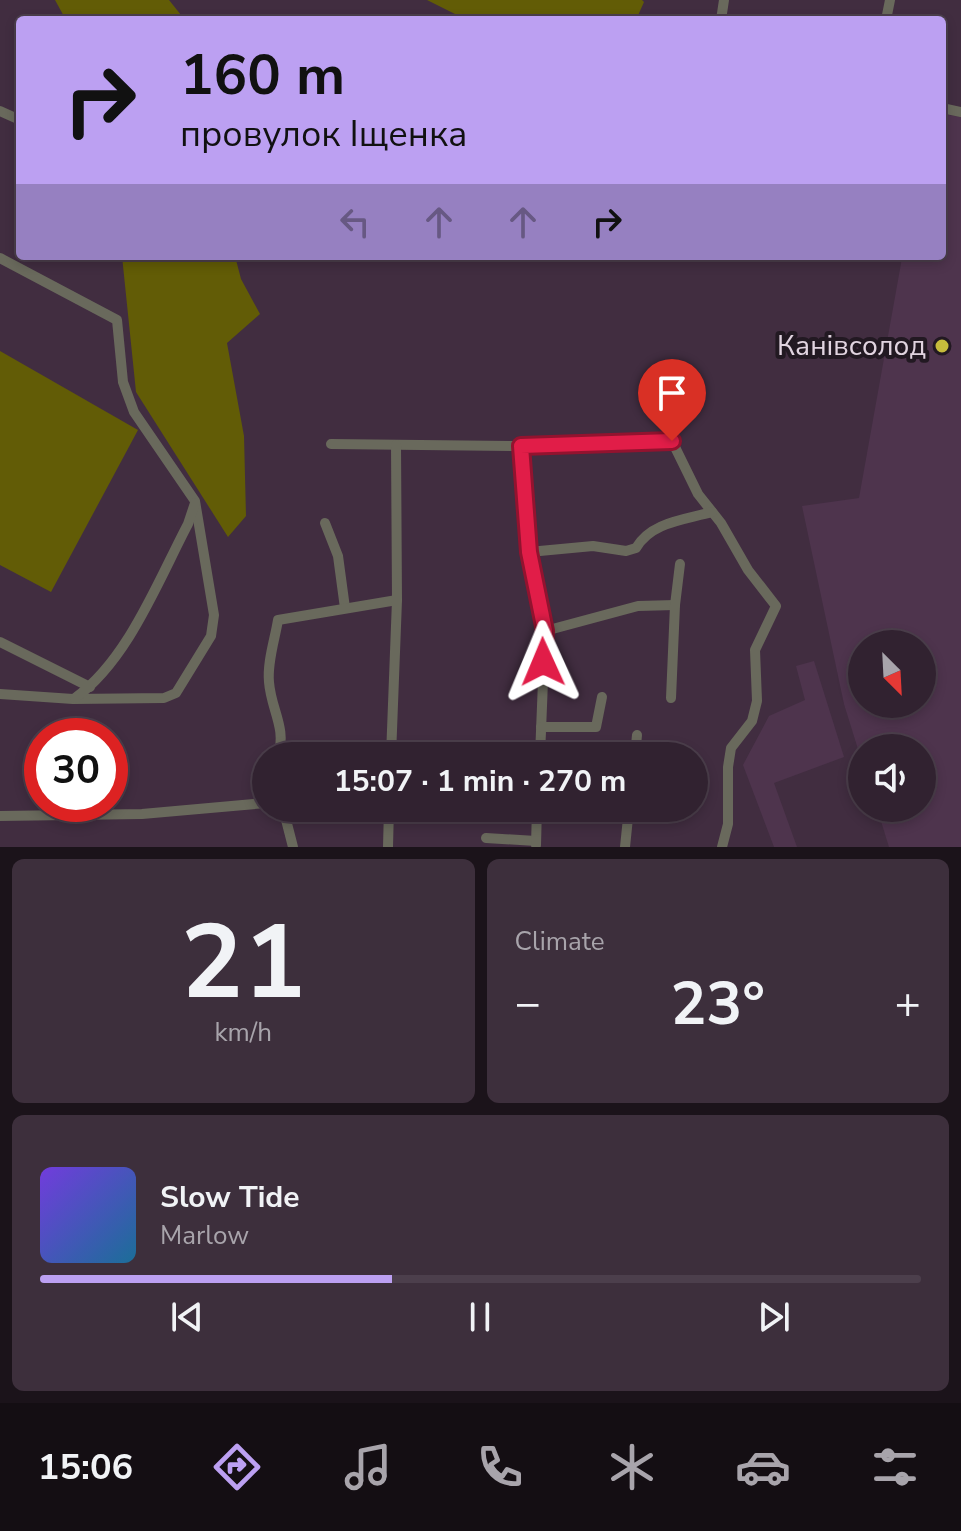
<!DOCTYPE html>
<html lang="en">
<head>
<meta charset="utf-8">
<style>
	:root { --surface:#312230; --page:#3d2f3c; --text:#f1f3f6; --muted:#a8a4ab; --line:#4c3f4c; --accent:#bca0f2 }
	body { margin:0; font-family:"Nunito Sans",sans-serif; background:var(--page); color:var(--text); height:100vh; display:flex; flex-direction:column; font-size:30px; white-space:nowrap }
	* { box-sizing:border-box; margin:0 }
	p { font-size:26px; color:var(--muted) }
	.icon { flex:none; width:44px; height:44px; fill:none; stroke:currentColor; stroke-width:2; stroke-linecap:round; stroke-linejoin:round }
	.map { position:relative; height:847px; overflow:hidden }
	.panel { display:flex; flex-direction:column; gap:12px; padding:12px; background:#1b131a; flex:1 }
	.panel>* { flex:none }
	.top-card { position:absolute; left:16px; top:16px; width:930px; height:244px; border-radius:8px; box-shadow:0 4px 12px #0003,0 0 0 2px var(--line); background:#bca0f2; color:#111; overflow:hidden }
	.needle { width:52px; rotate:156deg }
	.buttons { position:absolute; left:848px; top:630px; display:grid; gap:16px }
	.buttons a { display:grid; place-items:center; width:88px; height:88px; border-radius:50%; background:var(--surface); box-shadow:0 4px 12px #0003,0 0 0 2px var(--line); font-size:40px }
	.speed { position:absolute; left:24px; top:718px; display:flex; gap:16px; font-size:40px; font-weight:700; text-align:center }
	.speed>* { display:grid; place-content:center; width:104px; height:104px; border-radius:50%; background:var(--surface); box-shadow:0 4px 12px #0003,0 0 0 2px var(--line); line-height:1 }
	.speed .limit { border:12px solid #d22; background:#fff; color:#111 }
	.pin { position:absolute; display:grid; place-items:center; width:68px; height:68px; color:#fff; margin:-82px -34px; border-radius:50% 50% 50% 0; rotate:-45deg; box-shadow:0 0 8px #0007 }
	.pin .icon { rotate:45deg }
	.me { position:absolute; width:88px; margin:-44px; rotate:359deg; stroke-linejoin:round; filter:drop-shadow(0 0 6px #0008) }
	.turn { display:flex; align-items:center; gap:28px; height:168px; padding:0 32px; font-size:36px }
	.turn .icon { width:104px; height:104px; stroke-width:2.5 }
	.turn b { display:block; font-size:56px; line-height:68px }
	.lanes { display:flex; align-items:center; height:76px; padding:0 32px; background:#0003; justify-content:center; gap:40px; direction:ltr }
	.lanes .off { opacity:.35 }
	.big { font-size:60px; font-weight:700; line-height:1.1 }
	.panel .tile { flex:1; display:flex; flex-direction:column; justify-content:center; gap:12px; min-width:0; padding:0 28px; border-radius:12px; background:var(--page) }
	.panel .dial { align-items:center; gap:0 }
	.dial b { font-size:104px; line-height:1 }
	.song { display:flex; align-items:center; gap:24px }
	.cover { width:96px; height:96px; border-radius:12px; background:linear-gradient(135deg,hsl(260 70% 55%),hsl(200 70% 35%)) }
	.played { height:8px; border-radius:4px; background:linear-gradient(90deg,var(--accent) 40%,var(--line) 40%) }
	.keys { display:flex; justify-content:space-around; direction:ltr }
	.heat { display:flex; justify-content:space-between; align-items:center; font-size:44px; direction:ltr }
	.panel .tiles { flex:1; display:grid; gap:12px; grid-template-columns:1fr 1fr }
	.tile:last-child { grid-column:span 2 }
	.trip { position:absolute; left:252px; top:742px; width:456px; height:80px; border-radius:40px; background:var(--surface); box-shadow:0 4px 12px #0003,0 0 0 2px var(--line); font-weight:700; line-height:80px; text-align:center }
	.tabs { display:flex; height:128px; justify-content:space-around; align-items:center; background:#140e13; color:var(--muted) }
	.tabs .icon { width:56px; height:56px }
	.tabs .current { color:var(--accent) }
	.tabs b { font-size:36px; color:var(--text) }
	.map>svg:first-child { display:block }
	.built { fill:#4e344d; fill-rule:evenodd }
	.green { fill:#625c06 }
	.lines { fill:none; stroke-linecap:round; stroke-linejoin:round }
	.minor { stroke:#69695c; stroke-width:10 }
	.route-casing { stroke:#92132f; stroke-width:20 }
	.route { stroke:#e11d48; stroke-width:14 }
	.poi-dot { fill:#c6bc3c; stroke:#221922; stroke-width:3 }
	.labels { text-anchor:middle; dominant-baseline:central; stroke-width:8; stroke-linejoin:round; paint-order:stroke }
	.poi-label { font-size:28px; fill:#e1d4e0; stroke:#221922; text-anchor:end }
</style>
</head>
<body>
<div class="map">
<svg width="961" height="847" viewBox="0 0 961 847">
	<rect width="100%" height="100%" fill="#412d40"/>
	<g class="built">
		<path d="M942,114L961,117V847H889L877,808H922V748H862V762L844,704L802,506L859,498L902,258L897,256H942ZM862,644H922V704H862Z"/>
		<polygon points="814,661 844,757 774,783 797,847 774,847 743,765 769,716 805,700 796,666"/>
	</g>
	<g class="green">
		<polygon points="55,0 169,0 185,20 66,20"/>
		<polygon points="427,0 642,0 644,2 636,20 467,20"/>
		<polygon points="122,256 235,256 241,279 260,314 227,343 244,436 246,516 228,537 136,392"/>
		<polygon points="0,351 138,430 51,592 0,565"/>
	</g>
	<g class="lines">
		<g class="minor">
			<polyline points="721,20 724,0"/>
			<polyline points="886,20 890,0"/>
			<polyline points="942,108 961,112"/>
			<polyline points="0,111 20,120"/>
			<polyline points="0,258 117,320 123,382 134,412 195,501 214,615 211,636 176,693 164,698 73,699 0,694"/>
			<polyline points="331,444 511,446 672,441 698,494 721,523 748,570 776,606 755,650 757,701 752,721 731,748 728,767 728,824 722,847"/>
			<polyline points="521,446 529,552 545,631 540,756"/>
			<polyline points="325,523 338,556 345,608"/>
			<path d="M529,552L593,546L626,551L636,548C651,522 684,520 712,512"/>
			<polyline points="545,631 638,606 675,605"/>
			<polyline points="0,642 90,687"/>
			<path d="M75,698C128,660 158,581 188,524L195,503"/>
			<polyline points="671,698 675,605 680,564"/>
			<polyline points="541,727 596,727 602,697"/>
			<path d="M278,756C287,728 271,710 269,682C267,662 275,639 278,620L397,600"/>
			<polyline points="391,756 397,600 396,445"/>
			<polyline points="635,756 637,735"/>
			<polyline points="283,808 293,847"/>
			<polyline points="0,816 142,814 266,803"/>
			<polyline points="486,838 536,841"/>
			<polyline points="536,845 537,808"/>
			<polyline points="388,847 389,808"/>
			<polyline points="625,847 629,808"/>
		</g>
	</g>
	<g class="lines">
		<defs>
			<polyline id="route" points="543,662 545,631 529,552 521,446 672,441"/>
		</defs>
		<use href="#route" class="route-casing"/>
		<use href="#route" class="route"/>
	</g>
	<circle class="poi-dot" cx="942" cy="346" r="8"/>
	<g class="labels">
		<g class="poi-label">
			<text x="926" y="346">Канівсолод</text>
		</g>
	</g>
</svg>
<div class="buttons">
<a><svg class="needle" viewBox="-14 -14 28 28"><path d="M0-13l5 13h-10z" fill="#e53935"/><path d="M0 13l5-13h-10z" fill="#a8a4ab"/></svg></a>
<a><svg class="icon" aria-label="sound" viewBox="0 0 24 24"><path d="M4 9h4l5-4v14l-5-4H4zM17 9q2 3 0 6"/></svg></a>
</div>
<div class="speed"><div class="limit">30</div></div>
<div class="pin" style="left:672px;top:441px;background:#d93025"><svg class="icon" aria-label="arrive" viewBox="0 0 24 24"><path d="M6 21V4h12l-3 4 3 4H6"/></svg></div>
<svg class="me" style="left:543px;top:662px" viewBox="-20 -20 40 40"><path d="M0-17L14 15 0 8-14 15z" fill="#e11d48" stroke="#fff" stroke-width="4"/></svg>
<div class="trip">15:07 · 1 min · 270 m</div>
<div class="top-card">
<div class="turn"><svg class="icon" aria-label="right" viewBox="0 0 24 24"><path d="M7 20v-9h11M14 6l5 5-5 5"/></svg><div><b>160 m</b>провулок Іщенка</div></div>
<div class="lanes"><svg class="icon off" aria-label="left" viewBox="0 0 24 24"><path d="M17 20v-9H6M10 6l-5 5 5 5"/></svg><svg class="icon off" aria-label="ahead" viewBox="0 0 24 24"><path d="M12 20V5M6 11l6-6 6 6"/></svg><svg class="icon off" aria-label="ahead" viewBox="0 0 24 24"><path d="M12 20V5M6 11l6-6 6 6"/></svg><svg class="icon" aria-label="right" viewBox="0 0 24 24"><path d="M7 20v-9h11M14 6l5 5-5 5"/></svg></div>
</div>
</div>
<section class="panel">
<div class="tiles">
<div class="tile dial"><b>21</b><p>km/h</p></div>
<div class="tile"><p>Climate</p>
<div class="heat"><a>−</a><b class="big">23°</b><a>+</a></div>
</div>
<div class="tile">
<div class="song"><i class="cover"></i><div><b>Slow Tide</b><p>Marlow</p></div></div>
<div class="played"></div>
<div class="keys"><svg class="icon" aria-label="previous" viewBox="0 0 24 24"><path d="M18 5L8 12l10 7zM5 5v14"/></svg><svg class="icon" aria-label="pause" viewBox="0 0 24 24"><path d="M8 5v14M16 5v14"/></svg><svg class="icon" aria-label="next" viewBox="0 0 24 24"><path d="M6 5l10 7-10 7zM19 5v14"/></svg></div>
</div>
</div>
</section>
<nav class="tabs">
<b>15:06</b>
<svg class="icon current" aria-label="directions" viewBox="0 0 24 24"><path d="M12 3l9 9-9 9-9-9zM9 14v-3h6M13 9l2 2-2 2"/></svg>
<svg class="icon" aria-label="music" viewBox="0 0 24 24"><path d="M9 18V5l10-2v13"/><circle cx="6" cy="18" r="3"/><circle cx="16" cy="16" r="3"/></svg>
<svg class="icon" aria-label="phone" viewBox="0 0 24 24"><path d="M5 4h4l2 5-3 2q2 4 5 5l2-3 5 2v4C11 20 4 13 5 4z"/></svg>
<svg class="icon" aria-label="climate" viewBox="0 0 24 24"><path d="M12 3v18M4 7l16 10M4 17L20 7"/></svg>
<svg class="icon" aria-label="car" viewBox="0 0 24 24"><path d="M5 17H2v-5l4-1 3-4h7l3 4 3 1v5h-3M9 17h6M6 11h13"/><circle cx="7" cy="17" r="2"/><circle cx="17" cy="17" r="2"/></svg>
<svg class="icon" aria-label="filters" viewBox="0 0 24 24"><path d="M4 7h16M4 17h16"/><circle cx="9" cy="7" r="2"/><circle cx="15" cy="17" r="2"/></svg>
</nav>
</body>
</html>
